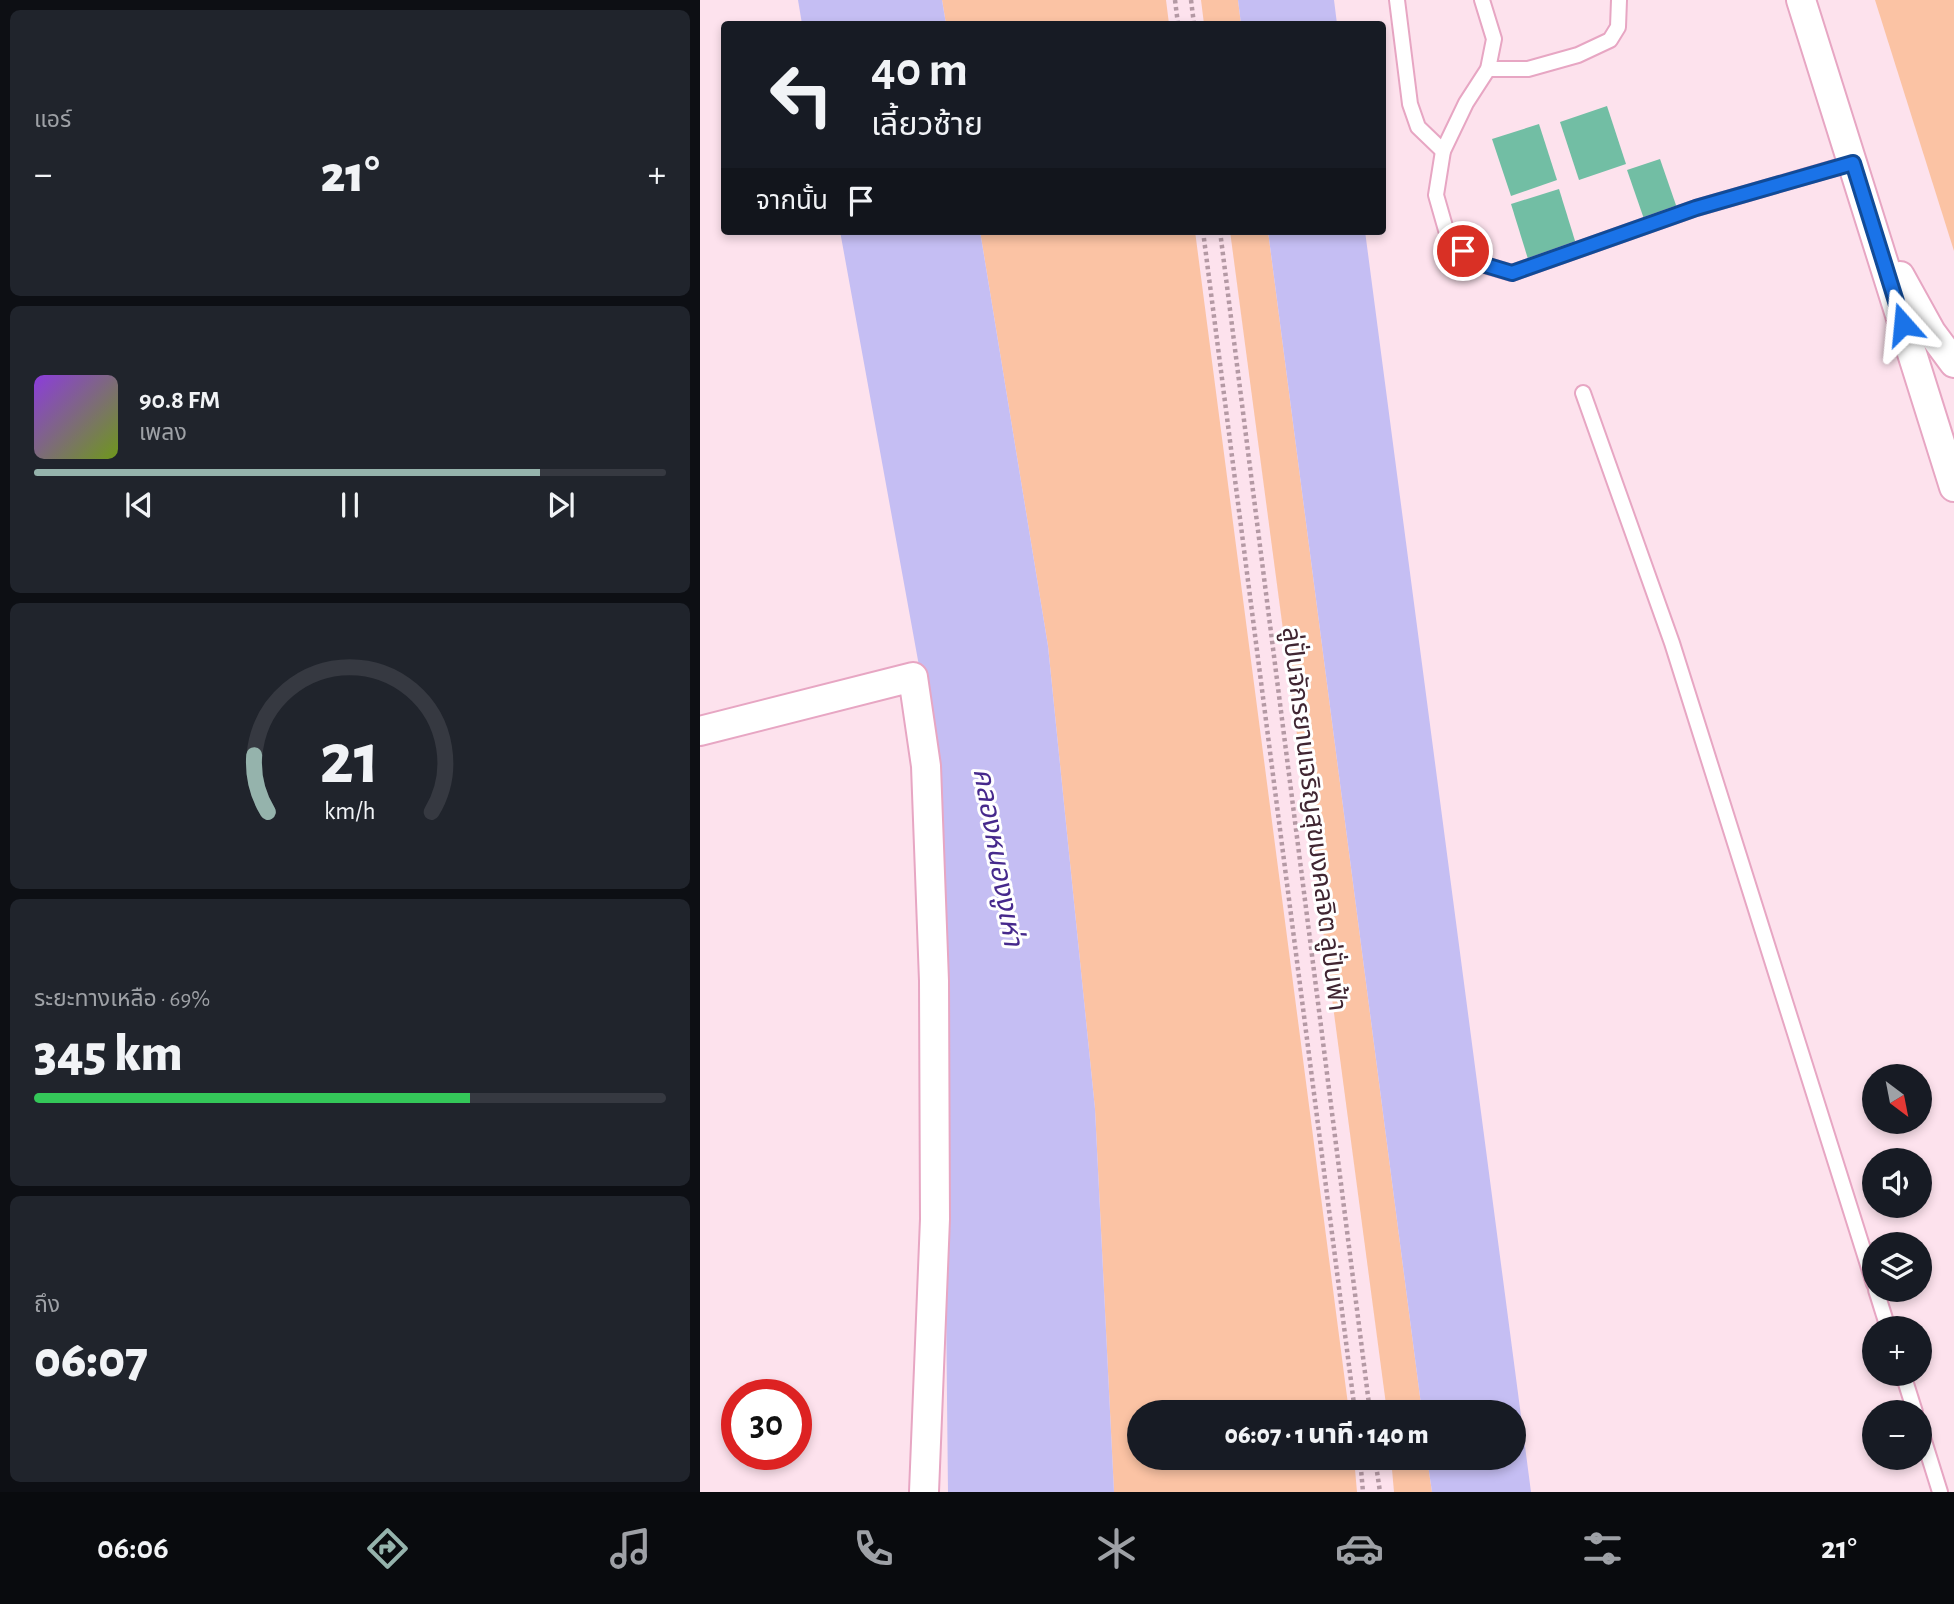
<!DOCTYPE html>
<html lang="th">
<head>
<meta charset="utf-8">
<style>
	:root { --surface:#171b24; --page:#20242c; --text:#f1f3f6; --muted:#9ea1a6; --line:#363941; --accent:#95b3ac }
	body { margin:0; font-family:"Alegreya Sans","Noto Sans Thai",sans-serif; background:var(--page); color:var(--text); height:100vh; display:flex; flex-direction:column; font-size:26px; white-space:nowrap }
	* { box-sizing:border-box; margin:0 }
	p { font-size:23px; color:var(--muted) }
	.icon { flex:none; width:38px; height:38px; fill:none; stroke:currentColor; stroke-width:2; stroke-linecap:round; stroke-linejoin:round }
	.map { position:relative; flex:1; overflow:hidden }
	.side { display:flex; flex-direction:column; gap:10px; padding:10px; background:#0d0f14; width:700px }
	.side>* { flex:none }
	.hud { position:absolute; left:21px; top:21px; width:665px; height:214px; border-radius:7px; box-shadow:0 4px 10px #0003; background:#171b24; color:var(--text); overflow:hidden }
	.needle { width:46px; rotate:148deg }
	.fabs { position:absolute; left:1162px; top:1064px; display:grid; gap:14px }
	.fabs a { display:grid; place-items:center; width:70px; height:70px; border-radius:50%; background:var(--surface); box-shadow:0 4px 10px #0003; font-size:35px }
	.speed { position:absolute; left:21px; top:1379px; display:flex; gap:14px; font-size:35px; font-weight:700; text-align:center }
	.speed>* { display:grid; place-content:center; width:91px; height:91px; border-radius:50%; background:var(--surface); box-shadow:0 4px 10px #0003; line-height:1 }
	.speed .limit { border:10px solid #d22; background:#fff; color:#111 }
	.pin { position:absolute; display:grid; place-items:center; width:60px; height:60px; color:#fff; margin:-30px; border:4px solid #fff; border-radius:50%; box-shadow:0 2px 7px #0007 }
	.me { position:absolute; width:77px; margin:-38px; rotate:342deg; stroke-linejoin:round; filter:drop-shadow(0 0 5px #0008) }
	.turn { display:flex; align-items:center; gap:24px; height:147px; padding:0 35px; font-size:32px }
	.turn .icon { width:91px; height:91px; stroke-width:2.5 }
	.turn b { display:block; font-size:49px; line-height:60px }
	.then { display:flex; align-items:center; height:66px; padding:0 35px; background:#0003; gap:14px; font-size:26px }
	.big { font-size:52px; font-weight:800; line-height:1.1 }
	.side .tile { flex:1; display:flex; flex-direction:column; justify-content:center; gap:10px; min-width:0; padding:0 24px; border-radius:10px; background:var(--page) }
	.side .dial { align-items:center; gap:0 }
	.dial svg { height:182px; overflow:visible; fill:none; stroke:var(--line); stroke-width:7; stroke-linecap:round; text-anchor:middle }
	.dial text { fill:var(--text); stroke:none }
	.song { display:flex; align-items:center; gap:21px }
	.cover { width:84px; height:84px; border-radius:10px; background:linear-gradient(135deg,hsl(270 70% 55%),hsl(80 70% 35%)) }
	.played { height:7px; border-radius:4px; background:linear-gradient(90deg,var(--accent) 80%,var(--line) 80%) }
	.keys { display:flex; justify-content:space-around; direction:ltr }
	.heat { display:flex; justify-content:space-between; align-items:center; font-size:38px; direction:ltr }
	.charge { height:10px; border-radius:5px; background:linear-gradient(90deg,#34c759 69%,var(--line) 0) }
	.trip { position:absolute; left:427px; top:1400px; width:399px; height:70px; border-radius:35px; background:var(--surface); box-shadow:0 4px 10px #0003; font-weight:800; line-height:70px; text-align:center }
	.tab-bar { display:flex; height:112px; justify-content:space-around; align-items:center; background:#090b0e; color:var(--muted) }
	.tab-bar .icon { width:49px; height:49px }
	.tab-bar .selected { color:var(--accent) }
	.tab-bar b { font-size:32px; color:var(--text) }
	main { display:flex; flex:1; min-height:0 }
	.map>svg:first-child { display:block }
	.green { fill:#fbc3a4 }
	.water { fill:#c5bef3 }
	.building { fill:#72bea4 }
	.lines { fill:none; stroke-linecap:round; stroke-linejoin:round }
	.lane-casing { stroke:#e7a6c3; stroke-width:18 }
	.street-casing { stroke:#e7a6c3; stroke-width:32 }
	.path { stroke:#b499a4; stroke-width:4.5; stroke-dasharray:3.5 3.5; stroke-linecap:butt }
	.lane { stroke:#fff; stroke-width:14 }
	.street { stroke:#fff; stroke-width:28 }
	.route-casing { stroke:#114b97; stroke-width:18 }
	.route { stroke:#1a73e8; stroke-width:12 }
	.labels { text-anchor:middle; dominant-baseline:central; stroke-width:6; stroke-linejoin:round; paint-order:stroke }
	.street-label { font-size:26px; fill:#402632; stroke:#fff }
	.water-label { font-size:28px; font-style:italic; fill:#46298c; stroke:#fff }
</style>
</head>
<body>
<main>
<section class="side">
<div class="tile"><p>แอร์</p>
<div class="heat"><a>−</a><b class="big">21°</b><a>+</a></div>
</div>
<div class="tile">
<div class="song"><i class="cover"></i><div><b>90.8 FM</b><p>เพลง</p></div></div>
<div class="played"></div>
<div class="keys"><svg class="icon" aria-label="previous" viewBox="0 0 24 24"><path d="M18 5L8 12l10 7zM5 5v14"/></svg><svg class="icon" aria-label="pause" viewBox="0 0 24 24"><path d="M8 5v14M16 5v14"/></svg><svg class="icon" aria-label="next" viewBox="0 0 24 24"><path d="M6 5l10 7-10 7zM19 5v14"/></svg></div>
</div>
<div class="tile dial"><svg viewBox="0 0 100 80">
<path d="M14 69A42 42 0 1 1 86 69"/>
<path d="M14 69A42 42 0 0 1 8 44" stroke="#95b3ac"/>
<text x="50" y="56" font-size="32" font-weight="700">21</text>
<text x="50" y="72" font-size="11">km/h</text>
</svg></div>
<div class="tile"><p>ระยะทางเหลือ · 69%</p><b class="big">345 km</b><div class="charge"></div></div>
<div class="tile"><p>ถึง</p><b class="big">06:07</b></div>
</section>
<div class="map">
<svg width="1254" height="1492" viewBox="0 0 1254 1492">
	<rect width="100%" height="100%" fill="#fde2ed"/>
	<g class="green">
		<polygon points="242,0 466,0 469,24 246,24"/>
		<polygon points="501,0 538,0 541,24 504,24"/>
		<polygon points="1175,0 1254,0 1254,251"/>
		<polygon points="280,231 495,231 649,1412 439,1412 439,1458 654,1458 657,1492 414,1492 395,1109 348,646"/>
		<polygon points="530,231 568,231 722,1412 687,1412"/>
		<polygon points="691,1458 727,1458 732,1492 694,1492"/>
	</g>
	<g class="water">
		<polygon points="98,0 242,0 246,24 102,24"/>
		<polygon points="538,0 634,0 637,24 541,24"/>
		<polygon points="140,231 280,231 348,646 395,1109 414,1492 248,1492 243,1017 231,732"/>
		<polygon points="568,231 665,231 831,1492 732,1492 727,1458 814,1458 814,1412 722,1412"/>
	</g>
	<g class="building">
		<polygon points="907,106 926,164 879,180 860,122"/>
		<polygon points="839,124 857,180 811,196 792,139"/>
		<polygon points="960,159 977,208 944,219 927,170"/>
		<polygon points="859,189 876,244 828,259 811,204"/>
	</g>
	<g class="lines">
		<defs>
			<g id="lane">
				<polyline points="697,0 710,104 718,127 743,151"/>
				<polyline points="782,0 794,39 788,69 766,103 743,151 736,195 746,230 763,251 781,264 812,273 996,208 1152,163"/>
				<polyline points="788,69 828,69 878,55 910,40 918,27 919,0"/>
				<polyline points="883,393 972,643 1174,1284"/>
				<polyline points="1176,1290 1188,1328"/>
				<polyline points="1203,1374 1215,1412"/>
				<polyline points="1220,1428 1240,1492"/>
			</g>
			<g id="street">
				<polyline points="1101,0 1254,487"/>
				<polyline points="1200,276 1231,332 1254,363"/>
				<polyline points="0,731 213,677 226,766 234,981 235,1219 224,1492"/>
			</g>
		</defs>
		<use href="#lane" class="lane-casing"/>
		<use href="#street" class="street-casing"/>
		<g class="path">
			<polyline points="475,0 478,24"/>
			<polyline points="491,0 494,24"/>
			<polyline points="503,231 655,1412"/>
			<polyline points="520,231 670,1412"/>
			<polyline points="660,1458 663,1492"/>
			<polyline points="675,1458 680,1492"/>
		</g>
		<use href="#lane" class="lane"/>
		<use href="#street" class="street"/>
	</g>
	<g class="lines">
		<defs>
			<polyline id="route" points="763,251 782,264 812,273 996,208 1153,163 1203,324"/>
		</defs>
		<use href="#route" class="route-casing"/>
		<use href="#route" class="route"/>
	</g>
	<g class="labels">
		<g class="street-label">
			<text transform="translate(614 819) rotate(83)">ลู่ปั่นจักรยานเจริญสุขมงคลจิต ลู่ปั่นฟ้า</text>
		</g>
		<g class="water-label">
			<text transform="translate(297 857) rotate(80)">คลองหนองงูเห่า</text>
		</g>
	</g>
</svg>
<div class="fabs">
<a><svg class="needle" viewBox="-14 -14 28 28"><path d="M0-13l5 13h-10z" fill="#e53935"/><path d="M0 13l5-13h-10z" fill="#9ea1a6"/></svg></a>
<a><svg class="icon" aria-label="sound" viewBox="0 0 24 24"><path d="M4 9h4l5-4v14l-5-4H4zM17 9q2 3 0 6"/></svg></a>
<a><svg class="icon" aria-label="layers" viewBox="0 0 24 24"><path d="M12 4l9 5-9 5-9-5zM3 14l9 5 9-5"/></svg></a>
<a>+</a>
<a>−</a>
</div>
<div class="speed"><div class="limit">30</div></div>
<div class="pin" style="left:763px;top:251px;background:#d93025"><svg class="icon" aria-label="arrive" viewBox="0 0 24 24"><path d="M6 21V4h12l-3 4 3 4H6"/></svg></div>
<svg class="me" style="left:1203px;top:324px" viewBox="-20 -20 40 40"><path d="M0-17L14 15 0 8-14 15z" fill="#1a73e8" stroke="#fff" stroke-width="4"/></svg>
<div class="trip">06:07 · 1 นาที · 140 m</div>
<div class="hud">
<div class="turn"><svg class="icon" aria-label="left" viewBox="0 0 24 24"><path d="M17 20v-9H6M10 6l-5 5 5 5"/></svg><div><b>40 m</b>เลี้ยวซ้าย</div></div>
<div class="then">จากนั้น<svg class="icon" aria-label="arrive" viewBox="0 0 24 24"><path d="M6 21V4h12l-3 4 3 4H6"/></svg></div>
</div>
</div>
</main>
<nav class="tab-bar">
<b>06:06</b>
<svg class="icon selected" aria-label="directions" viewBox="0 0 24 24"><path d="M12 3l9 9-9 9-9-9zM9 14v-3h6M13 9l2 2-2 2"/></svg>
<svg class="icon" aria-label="music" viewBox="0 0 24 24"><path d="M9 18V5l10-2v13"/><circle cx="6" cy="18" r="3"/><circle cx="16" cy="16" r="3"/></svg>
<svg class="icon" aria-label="phone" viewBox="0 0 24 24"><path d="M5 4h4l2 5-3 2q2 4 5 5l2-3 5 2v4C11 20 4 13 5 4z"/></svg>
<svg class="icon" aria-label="climate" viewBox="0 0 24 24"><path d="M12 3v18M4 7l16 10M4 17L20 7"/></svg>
<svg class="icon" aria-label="car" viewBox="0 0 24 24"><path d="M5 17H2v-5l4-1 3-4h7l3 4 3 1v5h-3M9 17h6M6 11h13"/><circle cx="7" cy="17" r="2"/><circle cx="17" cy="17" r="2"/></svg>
<svg class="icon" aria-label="filters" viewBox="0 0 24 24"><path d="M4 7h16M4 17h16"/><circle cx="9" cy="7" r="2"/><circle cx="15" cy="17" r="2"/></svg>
<b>21°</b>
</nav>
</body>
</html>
